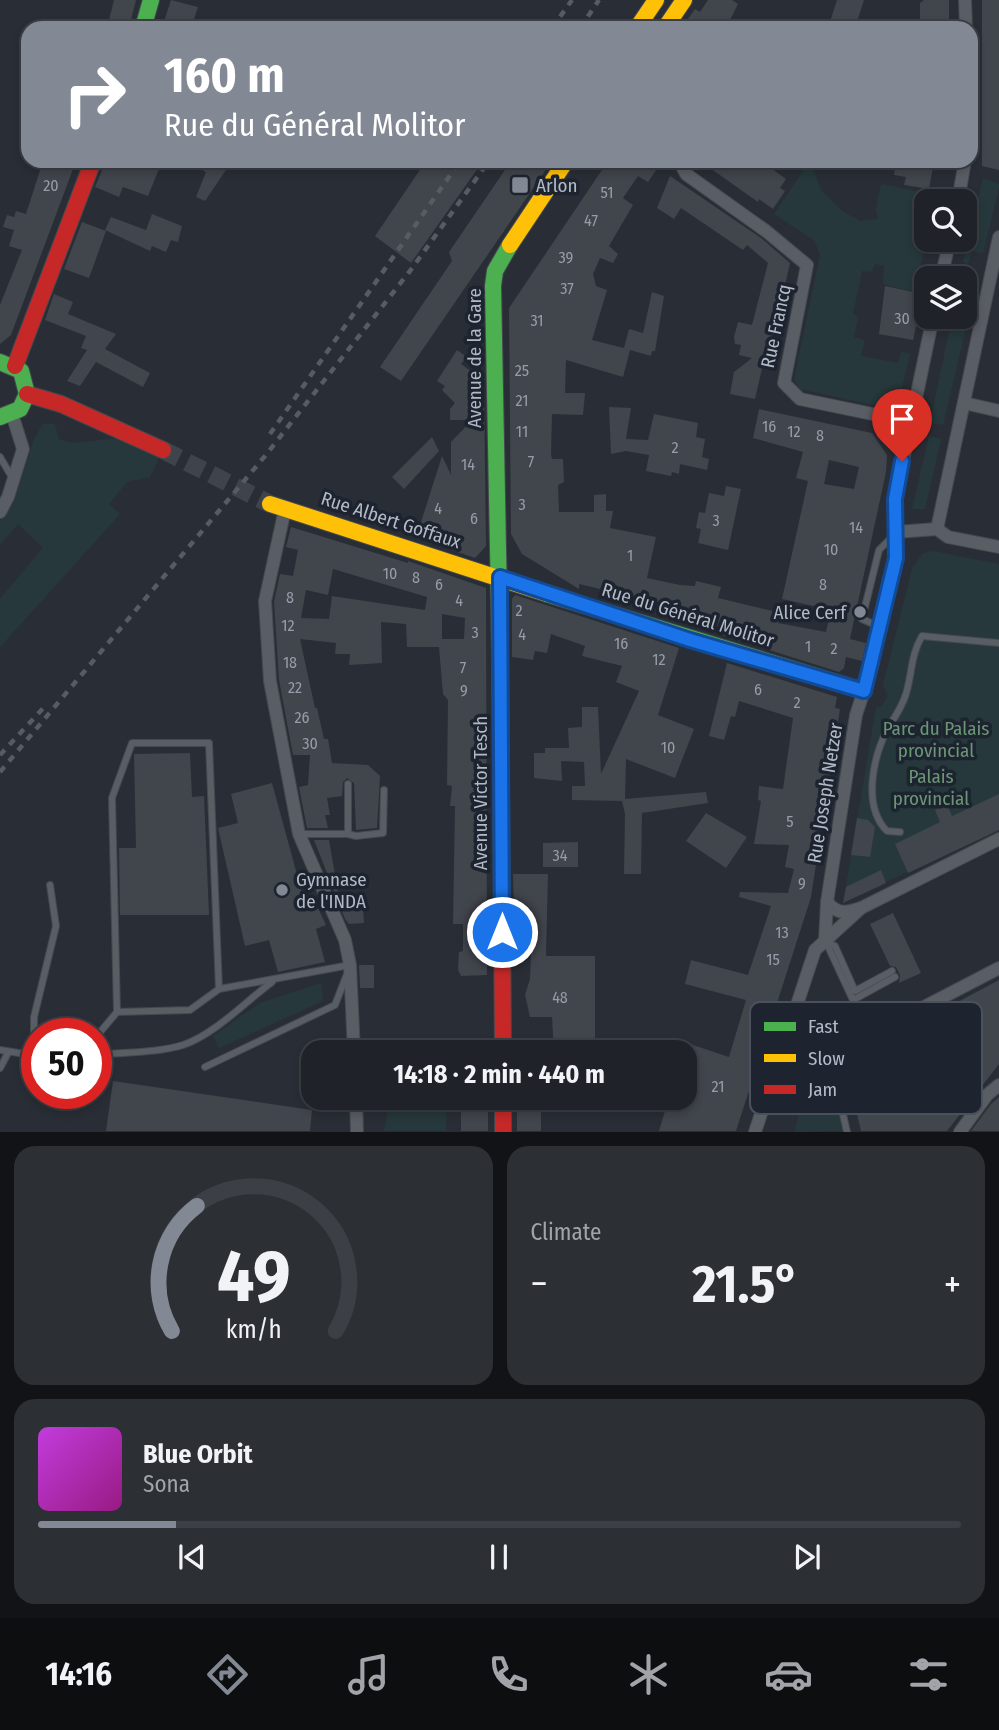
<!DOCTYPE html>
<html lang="en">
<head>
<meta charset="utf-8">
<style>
	:root { --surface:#1f2228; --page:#2c2f34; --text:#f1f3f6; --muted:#a1a4a8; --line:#3c3f45; --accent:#838994 }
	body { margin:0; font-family:"Fira Sans Condensed",sans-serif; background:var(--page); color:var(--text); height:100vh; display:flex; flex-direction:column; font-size:26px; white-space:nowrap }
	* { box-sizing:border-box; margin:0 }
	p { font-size:23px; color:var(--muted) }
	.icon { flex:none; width:38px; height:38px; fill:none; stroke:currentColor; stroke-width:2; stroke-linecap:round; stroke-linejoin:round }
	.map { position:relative; height:1132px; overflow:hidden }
	.drawer { display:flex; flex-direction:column; gap:14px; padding:14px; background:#111316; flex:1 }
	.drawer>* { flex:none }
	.guide { position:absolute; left:21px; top:21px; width:957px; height:147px; border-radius:21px; box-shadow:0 4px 10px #0003,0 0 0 2px var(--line); background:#838994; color:#fff; overflow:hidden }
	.fabs { position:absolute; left:914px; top:189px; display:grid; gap:14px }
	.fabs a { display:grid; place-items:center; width:63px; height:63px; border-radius:14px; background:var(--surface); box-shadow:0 4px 10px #0003,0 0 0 2px var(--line); font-size:35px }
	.speed { position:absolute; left:21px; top:1018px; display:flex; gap:14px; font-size:35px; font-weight:700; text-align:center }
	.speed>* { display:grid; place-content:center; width:91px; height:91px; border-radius:50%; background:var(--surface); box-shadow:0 4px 10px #0003,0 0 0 2px var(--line); line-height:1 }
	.speed .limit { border:10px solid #d22; background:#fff; color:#111 }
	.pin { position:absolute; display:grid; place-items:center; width:60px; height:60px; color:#fff; margin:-72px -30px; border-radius:50% 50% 50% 0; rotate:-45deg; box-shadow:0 0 7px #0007 }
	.pin .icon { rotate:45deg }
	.me { position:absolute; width:77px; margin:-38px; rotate:0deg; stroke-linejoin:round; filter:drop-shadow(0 0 5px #0008) }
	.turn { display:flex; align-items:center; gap:24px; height:147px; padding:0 28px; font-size:32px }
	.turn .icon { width:91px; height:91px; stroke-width:2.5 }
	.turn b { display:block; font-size:49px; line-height:60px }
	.big { font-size:52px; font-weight:700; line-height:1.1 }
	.drawer .tile { flex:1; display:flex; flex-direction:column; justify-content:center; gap:10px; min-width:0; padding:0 24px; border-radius:21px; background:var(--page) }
	.drawer .dial { align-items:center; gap:0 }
	.dial svg { height:182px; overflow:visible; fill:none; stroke:var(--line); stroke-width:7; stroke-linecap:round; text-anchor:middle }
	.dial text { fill:var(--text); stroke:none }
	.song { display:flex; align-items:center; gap:21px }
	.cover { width:84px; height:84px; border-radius:10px; background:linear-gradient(135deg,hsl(290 70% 55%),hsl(310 70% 35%)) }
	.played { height:7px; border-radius:4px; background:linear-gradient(90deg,var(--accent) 15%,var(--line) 15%) }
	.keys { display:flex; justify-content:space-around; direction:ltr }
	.heat { display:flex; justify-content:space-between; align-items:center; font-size:38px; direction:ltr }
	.drawer .tiles { flex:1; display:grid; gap:14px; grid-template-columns:1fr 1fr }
	.tile:last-child { grid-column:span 2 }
	.trip { position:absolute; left:301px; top:1040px; width:396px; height:70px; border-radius:21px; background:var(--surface); box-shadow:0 4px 10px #0003,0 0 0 2px var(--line); font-weight:700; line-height:70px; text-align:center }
	.dock { display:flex; height:112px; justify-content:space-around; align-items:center; background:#0c0e10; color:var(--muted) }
	.dock .icon { width:49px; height:49px }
	.dock .on { color:var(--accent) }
	.dock b { font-size:32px; color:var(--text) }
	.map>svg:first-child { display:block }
	.green { fill:#26383b }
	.building { fill:#41454c; fill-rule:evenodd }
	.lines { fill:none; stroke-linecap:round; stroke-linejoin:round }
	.secondary-tunnel { stroke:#3e434c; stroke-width:18; stroke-dasharray:18 9; stroke-linecap:butt }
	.lane-casing { stroke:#45494f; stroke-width:8 }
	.street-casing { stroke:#45494f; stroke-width:14 }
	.fast-casing { stroke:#45494f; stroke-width:18 }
	.slow-casing { stroke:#45494f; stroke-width:18 }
	.jam-casing { stroke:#45494f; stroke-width:18 }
	.lane { stroke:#595d64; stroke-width:6 }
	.street { stroke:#595d64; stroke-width:12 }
	.fast { stroke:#4caf50; stroke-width:16 }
	.slow { stroke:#ffc107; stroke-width:16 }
	.jam { stroke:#c62828; stroke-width:16 }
	.rail { stroke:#585b62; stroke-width:4.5; stroke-dasharray:7 7; stroke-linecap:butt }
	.route-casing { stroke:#114b97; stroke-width:18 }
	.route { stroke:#1a73e8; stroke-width:12 }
	.poi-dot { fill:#838994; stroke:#1d2430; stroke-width:2.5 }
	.labels { text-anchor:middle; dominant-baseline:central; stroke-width:7; stroke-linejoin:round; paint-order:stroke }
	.number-label { font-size:16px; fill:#969da8 }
	.poi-label { font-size:19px; fill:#b3bac7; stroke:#1d2430; text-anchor:start }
	.street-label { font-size:19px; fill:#b3bac7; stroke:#1d2430 }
	.park-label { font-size:19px; fill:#6b9676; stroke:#1d2430 }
	.key { fill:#1d2430; stroke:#4a515d; stroke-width:2 }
	.key-label { font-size:19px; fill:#b3bac7 }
</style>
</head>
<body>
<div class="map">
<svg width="999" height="1132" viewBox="0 0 999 1132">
	<rect width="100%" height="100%" fill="#292e36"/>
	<g class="green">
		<polygon points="810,161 821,190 842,211 860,221 878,219 876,209 881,184 936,195 935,201 926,201 926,240 915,292 883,284 884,266 875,264 871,272 862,271 853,314 858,317 854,337 865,340 861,356 898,363 901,352 910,354 902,388 878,406 800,389 794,379 820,255 815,241 774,214"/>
		<polygon points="983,178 999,184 999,188 983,253 972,252 968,264 963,262"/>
		<polygon points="964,285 975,290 943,425 930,423 952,317 964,317"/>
		<polygon points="43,424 55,424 59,439 72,443 120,438 159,458 150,477 127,482 109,504 120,514 0,647 0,599 43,548 18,524 0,545 0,521 14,502 34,439"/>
		<polygon points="929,436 941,439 925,509 912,509"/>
		<polygon points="932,551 999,564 999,830 846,900 844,897 876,708 882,706 888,696 883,685 912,569 922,554"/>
		<polygon points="321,983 323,1001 219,1048 213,1036 260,1003"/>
		<polygon points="820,1059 828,1063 845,1131 795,1132 808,1064"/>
		<polygon points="390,1097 447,1097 446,1131 384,1131"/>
	</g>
	<g class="building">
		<polygon points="114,0 136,0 129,28 107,28"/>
		<polygon points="171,0 198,7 191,28 162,28"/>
		<polygon points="708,0 732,0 738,4 726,28 695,28 686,22 695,9 700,12"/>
		<polygon points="837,0 864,0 855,28 828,28"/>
		<polygon points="924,0 949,0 949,28 920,28 920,3"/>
		<polygon points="982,0 999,0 999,170 982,166"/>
		<polygon points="43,161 76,161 11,335 0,344 0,305 22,250 9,246 14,230 3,227 7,215 14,217 16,211 26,214"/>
		<polygon points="106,161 162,161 148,196 123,187 119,197 95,187"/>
		<polygon points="185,161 232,161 205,201 196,197 206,172"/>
		<polygon points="426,161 483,161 411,263 375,236"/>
		<polygon points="511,161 552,161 401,381 380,367 452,261 449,252"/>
		<path d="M608,161H651L659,166L648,182L638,176L623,198L633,205L609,246L618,254L613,263L600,258L593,274L596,286L607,290L592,340L624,348L629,329L643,333L652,292L664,296L655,351H652L651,356L630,350L623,377L566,360L565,393H585L583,415L552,414L551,455L552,459H563L564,482L558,485L559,512H594V495L606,494V511H613L610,528L656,537L647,578L680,585L695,586L696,581L721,587L718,598L781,613L778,623L826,632L831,610L782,599L808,481L796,478L803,452L753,438L759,409L872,433L887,455L886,472L850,639L866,643L862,661L846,657L844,668L839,672L687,624L690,610L579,584V589L522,554L511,534L509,308ZM829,460L859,467L854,489L824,484Z"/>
		<polygon points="700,161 761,161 786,179 780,188 785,191 773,209 759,199 758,202"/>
		<polygon points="896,161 934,161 929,189 904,185 906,177 894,175"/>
		<polygon points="670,176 761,238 790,263 768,361 764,360 755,399 730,394 734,372 752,358 739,355 741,345 735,344 734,337 738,322 752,325 768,263 747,245 743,250 681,208 674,219 657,208"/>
		<polygon points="152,214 182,226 178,242 171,240 166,252 152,246 150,251 105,230 111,217 146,230"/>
		<polygon points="82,222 106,231 89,278 64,269"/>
		<polygon points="885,286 923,294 913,340 879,334"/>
		<polygon points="54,294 73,302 68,314 116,334 105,349 150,373 143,387 96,362 80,386 67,381 87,350 81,348 86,336 45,320"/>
		<polygon points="457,350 467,357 461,364 475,374 475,382 484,382 486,546 475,558 416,538 442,456 451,475 451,442 472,420 450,420 450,409 455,403 442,390 445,386 437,381"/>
		<polygon points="609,407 631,408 626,439 648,440 654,414 698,423 696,437 705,439 702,457 709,459 707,470 680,464 679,474 672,472 671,476 646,471 649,455 626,451 611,454"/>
		<polygon points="432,437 439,451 404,489 392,477"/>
		<polygon points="726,486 741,489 728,550 698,543 701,529 696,528 699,512 705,513 709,493 724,496"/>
		<path d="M291,527L408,563V561L486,588L487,975L461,976L458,970L459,952L463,951V924H453L455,806H450L452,786L447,785L448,700L443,694L439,647H407L406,624L381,622L382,663L349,665L350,654H335L336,643L300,639L315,708H317L324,739H328L332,763L368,765L380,776L377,828L356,830L354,783L347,778L343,782L342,796L327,798L330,815H325L328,828H307L299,787L308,785L310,755H293L279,680L274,602L280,574L293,576L298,550L286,547ZM333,569L427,597L425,610L332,596L329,619L301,618L306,590L328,595ZM442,614L465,618L464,639H442Z"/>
		<polygon points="515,595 679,648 658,715 694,729 675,778 626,759 625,799 706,792 708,803 642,813 641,874 624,874 625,814 622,801 572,800 572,786 585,786 584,762 561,761 562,781 534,778 534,753 545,753 545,748 569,748 568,728 582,727 582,707 598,707 601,774 639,691 616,682 622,666 582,656 585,646 551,634 547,653 535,651 533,660 512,657 512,599"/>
		<polygon points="727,663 837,697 835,708 840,709 811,897 736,1131 659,1131 669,1097 684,1097 684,1042 729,1057 746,1000 685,984 691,960 748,975 771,906 739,897 740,892 788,893 794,869 785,867 789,845 754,844 761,801 758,800 759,786 783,789 793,718 739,701 735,717 731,716 724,740 709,736"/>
		<polygon points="190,753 192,797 204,796 209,915 120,915 119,848 136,848 134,754"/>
		<polygon points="272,783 307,911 318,908 326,925 316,929 325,962 278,972 269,940 245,946 218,828 238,823 231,794"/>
		<polygon points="999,794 999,830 908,873 895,844 940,822 935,810 947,805 952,816"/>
		<polygon points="706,813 747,837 726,868 686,841"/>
		<polygon points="857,818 868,820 875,827 870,857 851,855"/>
		<polygon points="314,840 329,840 338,892 353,892 354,908 363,908 364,923 349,924 345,919"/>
		<polygon points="578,842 578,867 543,867 543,843"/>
		<polygon points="881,870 886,883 843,903 846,887"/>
		<polygon points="513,874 548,874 546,956 595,956 595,1052 554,1052 552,1017 530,1017 525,995 530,979 531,952 515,952"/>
		<polygon points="893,913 921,973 899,983 900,975 896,967 890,966 870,924"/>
		<polygon points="359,965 374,965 374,988 360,988"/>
		<polygon points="999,980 999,1064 947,1131 861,1131 845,1062"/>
		<polygon points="113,1081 312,1110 310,1131 106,1131"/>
		<rect x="461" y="1097" width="27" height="34"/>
		<rect x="517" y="1097" width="24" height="34"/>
		<polygon points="999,1097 999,1131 971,1131 991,1104"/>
	</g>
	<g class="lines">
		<polyline class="secondary-tunnel" points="163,450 270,504"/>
		<defs>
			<g id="lane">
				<polyline points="0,457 13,479"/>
				<polyline points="880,627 862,619 879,550 895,534"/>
				<path d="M900,832L887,831C862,806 873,757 888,728C895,717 902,707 906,694C912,674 911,654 922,636L999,643"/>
				<polyline points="299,834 348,834 348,784"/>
				<polyline points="348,834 356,836 383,833 384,790"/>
				<polyline points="825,940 853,1000 895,977"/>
				<polyline points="828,943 835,946 855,991 892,971"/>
				<polyline points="219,989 209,743 132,743 112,798 117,1012 190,1010 219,989 350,965"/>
				<polyline points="96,1037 117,1012"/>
				<polyline points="37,1046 34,1046 34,1017 56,926 50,885"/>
				<polyline points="847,1047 836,1055 832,1066 847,1132"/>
				<polyline points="0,1050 37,1056"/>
				<path d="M96,1055C125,1052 156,1053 183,1045C215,1034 245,1002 272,982"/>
				<polyline points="205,1067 335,1005 347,974"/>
				<polyline points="0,1068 8,1053"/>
			</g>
			<g id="street">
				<polyline points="965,0 966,28"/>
				<polyline points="679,161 686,174 766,231 807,265 784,383 800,399 911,422"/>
				<polyline points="958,201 965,161"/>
				<polyline points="941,278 950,240"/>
				<polyline points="964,403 999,411"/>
				<polyline points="285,509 265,601 270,681 299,834 345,940 350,965 354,1052"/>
				<polyline points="0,512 8,497 23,449 12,414"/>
				<polyline points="937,529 999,237"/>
				<polyline points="896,532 937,529 948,537 999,547"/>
				<path d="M827,902C838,915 846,913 861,908L999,839"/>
				<polyline points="825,940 827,902 856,715 872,666 896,558 895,499 933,317"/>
				<polyline points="847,1047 999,968"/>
				<polyline points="356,1097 357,1132"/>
				<polyline points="755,1132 815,950 861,908"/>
				<polyline points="960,1132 987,1095 999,1085"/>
			</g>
			<g id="fast">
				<polyline points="143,28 151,0"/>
				<polyline points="0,362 21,371 27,394 20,409 0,417"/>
				<polyline points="547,594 864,691"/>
				<polyline points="500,654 493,286 495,271 510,245"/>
			</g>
			<g id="slow">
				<polyline points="637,28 656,0"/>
				<polyline points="665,28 684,0"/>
				<polyline points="510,245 566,161"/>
				<polyline points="270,504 547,594"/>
			</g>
			<g id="jam">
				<polyline points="15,366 93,161"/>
				<polyline points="27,394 61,404 163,450"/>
				<polyline points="500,654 503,1052"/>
				<polyline points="503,1097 503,1132"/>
			</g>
		</defs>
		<use href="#lane" class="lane-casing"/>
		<use href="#street" class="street-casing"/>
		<use href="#fast" class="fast-casing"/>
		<use href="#slow" class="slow-casing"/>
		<use href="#jam" class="jam-casing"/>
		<use href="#lane" class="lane"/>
		<use href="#street" class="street"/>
		<use href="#fast" class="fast"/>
		<use href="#slow" class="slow"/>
		<use href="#jam" class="jam"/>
		<g class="rail">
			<polyline points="552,28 572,0"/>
			<polyline points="580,28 599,0"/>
			<polyline points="270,434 460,161"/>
			<polyline points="0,755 47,704"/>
			<polyline points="0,772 265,456 410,271 489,161"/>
		</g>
	</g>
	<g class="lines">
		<defs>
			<polyline id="route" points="502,932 500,577 690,640 864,691 896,558 895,499 902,461"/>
		</defs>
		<use href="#route" class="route-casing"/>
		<use href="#route" class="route"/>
	</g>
	<g class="poi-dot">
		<rect x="511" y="176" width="18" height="18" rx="3.5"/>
		<circle cx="860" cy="612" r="7"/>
		<circle cx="282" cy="890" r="7"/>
	</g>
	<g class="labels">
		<g class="number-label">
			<text x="51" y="185">20</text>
			<text x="607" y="192">51</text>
			<text x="591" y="220">47</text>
			<text x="566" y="257">39</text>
			<text x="567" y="288">37</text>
			<text x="902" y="318">30</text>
			<text x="537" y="320">31</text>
			<text x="522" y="370">25</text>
			<text x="522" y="400">21</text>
			<text x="769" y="426">16</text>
			<text x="522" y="431">11</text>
			<text x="794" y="431">12</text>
			<text x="820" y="435">8</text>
			<text x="675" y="447">2</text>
			<text x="531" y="461">7</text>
			<text x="468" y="464">14</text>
			<text x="522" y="504">3</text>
			<text x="438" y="508">4</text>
			<text x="474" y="518">6</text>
			<text x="716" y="520">3</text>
			<text x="856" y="527">14</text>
			<text x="831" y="549">10</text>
			<text x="630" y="555">1</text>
			<text x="390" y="573">10</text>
			<text x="416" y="577">8</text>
			<text x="439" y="584">6</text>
			<text x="823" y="584">8</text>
			<text x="290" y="597">8</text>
			<text x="459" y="600">4</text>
			<text x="519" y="610">2</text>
			<text x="288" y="625">12</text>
			<text x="475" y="632">3</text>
			<text x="522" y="634">4</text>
			<text x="621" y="643">16</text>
			<text x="808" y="646">1</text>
			<text x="834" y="648">2</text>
			<text x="659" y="659">12</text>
			<text x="290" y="662">18</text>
			<text x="463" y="667">7</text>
			<text x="295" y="687">22</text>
			<text x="758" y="689">6</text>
			<text x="464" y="690">9</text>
			<text x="797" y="702">2</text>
			<text x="302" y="717">26</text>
			<text x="310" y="743">30</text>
			<text x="668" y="747">10</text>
			<text x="790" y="821">5</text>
			<text x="560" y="855">34</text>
			<text x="802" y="883">9</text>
			<text x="782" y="932">13</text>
			<text x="773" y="959">15</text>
			<text x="560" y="997">48</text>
			<text x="718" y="1086">21</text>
		</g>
		<g class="poi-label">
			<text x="536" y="185">Arlon</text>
			<text x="846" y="612" text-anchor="end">Alice Cerf</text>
			<text x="296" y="879">Gymnase<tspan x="296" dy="22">de l'INDA</tspan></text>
		</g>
		<g class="street-label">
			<text transform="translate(776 326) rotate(-78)">Rue Francq</text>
			<text transform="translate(474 358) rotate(-90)">Avenue de la Gare</text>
			<text transform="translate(391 520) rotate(18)">Rue Albert Goffaux</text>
			<text transform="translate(688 615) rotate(17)">Rue du Général Molitor</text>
			<text transform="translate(480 793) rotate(-90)">Avenue Victor Tesch</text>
			<text transform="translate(825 793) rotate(-81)">Rue Joseph Netzer</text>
		</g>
		<g class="park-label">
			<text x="936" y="728">Parc du Palais<tspan x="936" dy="22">provincial</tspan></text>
			<text x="931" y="776">Palais<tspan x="931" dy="22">provincial</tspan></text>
		</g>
	</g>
	<rect x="750" y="1002" width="232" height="112" rx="10" class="key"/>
	<rect x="764" y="1022" width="32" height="9" fill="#4caf50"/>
	<rect x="764" y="1054" width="32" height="8" fill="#ffc107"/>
	<rect x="764" y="1085" width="32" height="9" fill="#c62828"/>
	<g class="key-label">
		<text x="808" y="1033">Fast</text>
		<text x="808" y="1065">Slow</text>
		<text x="808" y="1096">Jam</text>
	</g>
</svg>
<div class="fabs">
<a><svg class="icon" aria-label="search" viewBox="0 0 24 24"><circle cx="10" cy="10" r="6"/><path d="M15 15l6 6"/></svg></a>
<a><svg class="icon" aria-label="layers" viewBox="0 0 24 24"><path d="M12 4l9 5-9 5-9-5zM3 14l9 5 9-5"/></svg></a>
</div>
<div class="speed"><div class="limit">50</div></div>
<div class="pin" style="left:902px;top:461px;background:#d93025"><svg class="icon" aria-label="arrive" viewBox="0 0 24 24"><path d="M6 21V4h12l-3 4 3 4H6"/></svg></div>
<svg class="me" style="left:502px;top:932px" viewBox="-20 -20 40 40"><circle r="17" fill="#1a73e8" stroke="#fff" stroke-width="3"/><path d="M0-11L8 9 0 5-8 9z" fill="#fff"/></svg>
<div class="trip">14:18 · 2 min · 440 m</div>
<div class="guide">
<div class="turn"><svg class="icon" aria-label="right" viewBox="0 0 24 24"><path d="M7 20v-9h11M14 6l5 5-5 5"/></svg><div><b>160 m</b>Rue du Général Molitor</div></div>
</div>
</div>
<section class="drawer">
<div class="tiles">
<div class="tile dial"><svg viewBox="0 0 100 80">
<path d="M14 69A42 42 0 1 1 86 69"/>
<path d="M14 69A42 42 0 0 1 25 14" stroke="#838994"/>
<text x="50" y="56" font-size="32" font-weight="700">49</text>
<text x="50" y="72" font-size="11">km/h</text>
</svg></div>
<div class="tile"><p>Climate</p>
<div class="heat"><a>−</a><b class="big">21.5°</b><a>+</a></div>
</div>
<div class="tile">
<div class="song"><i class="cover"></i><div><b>Blue Orbit</b><p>Sona</p></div></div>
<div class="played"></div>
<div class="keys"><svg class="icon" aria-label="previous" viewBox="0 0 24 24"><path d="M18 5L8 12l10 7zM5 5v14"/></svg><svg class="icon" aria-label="pause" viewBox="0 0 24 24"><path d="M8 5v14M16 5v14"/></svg><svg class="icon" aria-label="next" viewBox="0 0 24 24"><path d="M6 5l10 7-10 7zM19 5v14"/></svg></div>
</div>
</div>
</section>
<nav class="dock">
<b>14:16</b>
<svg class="icon on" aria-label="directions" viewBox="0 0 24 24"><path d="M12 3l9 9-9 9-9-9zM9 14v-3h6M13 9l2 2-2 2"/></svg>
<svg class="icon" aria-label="music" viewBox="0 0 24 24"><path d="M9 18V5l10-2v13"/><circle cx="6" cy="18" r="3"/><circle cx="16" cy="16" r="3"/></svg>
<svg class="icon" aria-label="phone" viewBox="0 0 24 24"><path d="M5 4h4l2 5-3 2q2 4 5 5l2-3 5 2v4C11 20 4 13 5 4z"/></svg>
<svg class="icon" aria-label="climate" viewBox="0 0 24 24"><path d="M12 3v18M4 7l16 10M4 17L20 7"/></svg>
<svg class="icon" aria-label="car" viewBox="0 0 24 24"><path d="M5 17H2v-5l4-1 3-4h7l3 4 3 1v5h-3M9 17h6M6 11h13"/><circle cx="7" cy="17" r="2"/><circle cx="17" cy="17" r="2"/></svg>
<svg class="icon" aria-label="filters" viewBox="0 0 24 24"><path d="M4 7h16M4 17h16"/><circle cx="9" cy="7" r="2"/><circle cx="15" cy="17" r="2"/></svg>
</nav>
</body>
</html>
